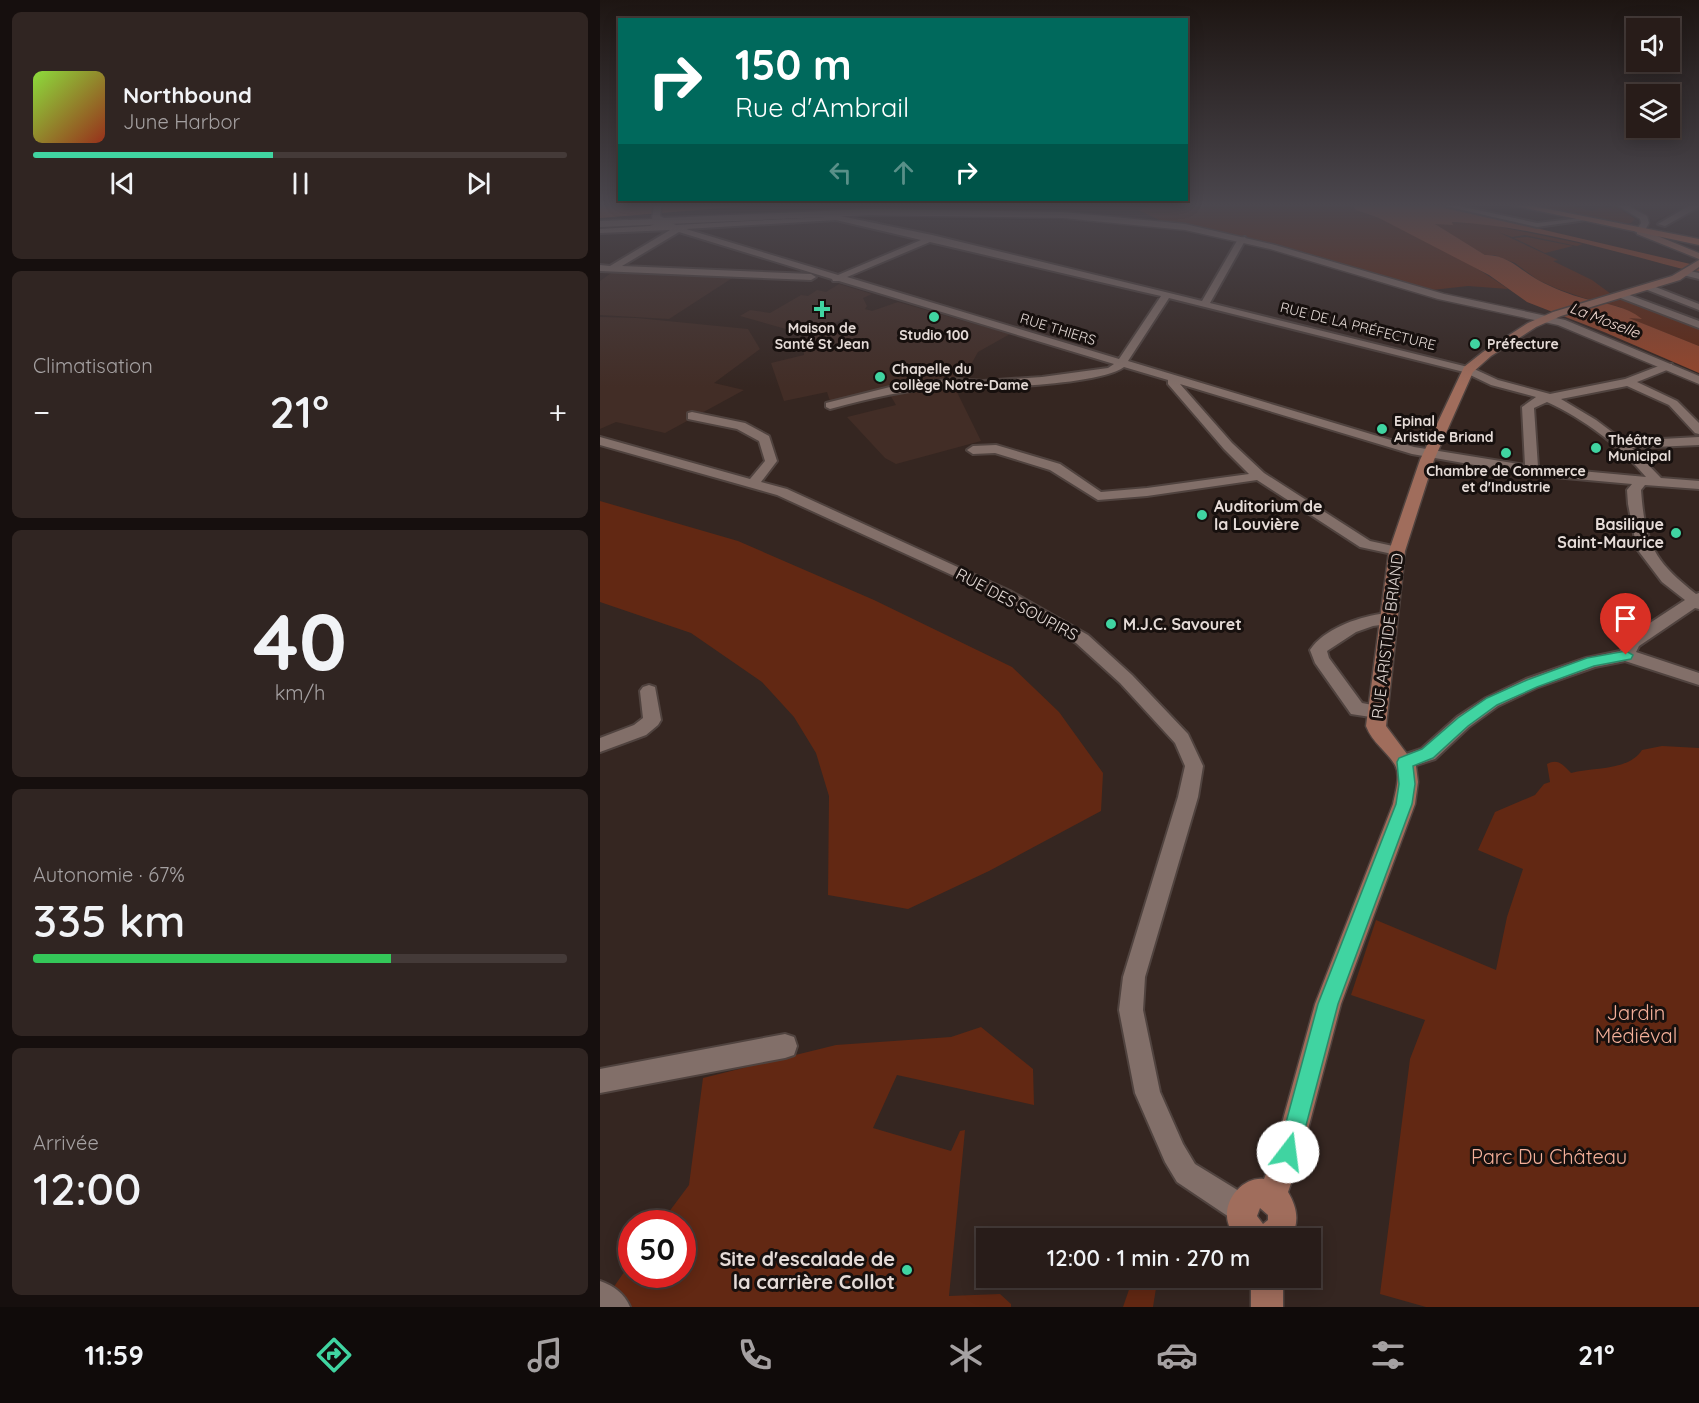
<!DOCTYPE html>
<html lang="fr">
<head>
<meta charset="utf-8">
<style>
	:root { --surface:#281c19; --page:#302522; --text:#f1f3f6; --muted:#a5a1a2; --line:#443a38; --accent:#40d4a1 }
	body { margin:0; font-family:Quicksand,sans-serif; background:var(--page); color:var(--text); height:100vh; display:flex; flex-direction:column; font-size:22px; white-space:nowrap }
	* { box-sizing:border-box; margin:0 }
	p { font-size:20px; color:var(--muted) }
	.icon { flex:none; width:33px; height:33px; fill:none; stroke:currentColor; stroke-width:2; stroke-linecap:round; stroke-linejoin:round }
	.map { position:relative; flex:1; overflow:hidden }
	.details { display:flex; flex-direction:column; gap:12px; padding:12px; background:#160f0e; width:600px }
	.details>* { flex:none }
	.guide { position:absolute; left:18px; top:18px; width:570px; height:183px; border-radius:0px; box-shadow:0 3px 15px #0003,0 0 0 2px var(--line); background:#00695c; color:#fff; overflow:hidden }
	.fabs { position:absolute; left:1026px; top:18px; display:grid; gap:12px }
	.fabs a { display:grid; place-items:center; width:54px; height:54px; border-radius:0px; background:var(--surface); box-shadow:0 3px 15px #0003,0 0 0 2px var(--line); font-size:30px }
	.speed { position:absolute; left:18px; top:1210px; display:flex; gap:12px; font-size:30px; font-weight:700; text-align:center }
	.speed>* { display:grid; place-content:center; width:78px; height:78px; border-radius:50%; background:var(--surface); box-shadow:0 3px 15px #0003,0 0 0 2px var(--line); line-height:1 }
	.speed .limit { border:9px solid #d22; background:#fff; color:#111 }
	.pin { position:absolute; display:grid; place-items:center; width:51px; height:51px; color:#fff; margin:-62px -26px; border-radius:50% 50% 50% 0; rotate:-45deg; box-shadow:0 0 6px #0007 }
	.pin .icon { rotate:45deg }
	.me { position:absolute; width:66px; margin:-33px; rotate:15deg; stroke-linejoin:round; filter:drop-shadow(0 0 4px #0008) }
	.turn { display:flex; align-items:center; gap:21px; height:126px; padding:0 18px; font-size:27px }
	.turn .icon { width:78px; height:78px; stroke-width:2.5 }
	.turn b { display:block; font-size:42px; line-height:51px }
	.lanes { display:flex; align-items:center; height:57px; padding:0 18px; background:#0003; justify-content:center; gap:30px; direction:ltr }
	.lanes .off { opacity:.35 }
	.big { font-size:45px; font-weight:600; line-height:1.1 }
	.details .widget { flex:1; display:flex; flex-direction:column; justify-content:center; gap:9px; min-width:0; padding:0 21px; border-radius:9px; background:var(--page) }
	.details .dial { align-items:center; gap:0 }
	.dial b { font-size:78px; line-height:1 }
	.song { display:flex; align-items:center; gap:18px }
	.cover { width:72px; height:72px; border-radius:9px; background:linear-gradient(135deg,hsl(90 70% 55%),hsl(10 70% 35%)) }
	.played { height:6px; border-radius:3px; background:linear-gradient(90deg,var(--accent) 45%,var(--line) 45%) }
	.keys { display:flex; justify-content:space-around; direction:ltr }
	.heat { display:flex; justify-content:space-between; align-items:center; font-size:33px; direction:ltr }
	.charge { height:9px; border-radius:4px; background:linear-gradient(90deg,#34c759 67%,var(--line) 0) }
	.trip { position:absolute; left:376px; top:1228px; width:345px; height:60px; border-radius:0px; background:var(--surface); box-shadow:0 3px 15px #0003,0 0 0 2px var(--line); font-weight:600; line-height:60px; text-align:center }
	.tabs { display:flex; height:96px; justify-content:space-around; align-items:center; background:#100b0a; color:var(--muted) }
	.tabs .icon { width:42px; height:42px }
	.tabs .active { color:var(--accent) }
	.tabs b { font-size:27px; color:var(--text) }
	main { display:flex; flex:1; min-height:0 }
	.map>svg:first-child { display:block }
	.built { fill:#422d26 }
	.green { fill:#622813 }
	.water { fill:#96462b }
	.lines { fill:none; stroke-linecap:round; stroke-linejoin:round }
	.minor-casing { stroke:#50433f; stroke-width:4 }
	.tertiary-casing { stroke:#50433f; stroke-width:3 }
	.secondary-casing { stroke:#50433f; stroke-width:3 }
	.primary-casing { stroke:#50433f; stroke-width:3 }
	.minor { fill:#826f69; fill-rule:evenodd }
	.tertiary { fill:#826f69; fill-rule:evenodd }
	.secondary { fill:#a06d5c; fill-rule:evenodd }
	.primary { fill:#be6b4e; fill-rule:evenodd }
	.route { fill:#40d4a1; stroke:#2a8a69; stroke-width:1.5 }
	.poi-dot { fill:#40d4a1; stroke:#17100e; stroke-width:2 }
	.labels { text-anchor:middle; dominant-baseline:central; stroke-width:6; stroke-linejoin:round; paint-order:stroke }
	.far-street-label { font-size:14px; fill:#e5dbd7; stroke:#17100e }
	.far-poi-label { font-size:14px; font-weight:bold; fill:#e5dbd7; stroke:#17100e; text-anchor:start }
	.far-water-label { font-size:15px; font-style:italic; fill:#f2dad2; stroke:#17100e }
	.poi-label { font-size:16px; font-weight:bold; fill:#e5dbd7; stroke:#17100e; text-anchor:start }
	.street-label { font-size:16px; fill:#e5dbd7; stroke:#17100e }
	.near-park-label { font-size:20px; fill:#f5b09a; stroke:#17100e }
	.near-poi-label { font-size:20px; font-weight:bold; fill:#e5dbd7; stroke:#17100e; text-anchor:end }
</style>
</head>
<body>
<main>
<section class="details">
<div class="widget">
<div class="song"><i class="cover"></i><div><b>Northbound</b><p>June Harbor</p></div></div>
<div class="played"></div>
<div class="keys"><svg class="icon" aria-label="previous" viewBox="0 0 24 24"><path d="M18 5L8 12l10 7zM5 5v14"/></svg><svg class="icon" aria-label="pause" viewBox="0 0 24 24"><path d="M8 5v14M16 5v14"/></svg><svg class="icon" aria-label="next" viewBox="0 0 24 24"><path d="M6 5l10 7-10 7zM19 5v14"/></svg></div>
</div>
<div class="widget"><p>Climatisation</p>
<div class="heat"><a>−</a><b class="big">21°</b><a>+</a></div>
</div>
<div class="widget dial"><b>40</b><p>km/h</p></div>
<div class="widget"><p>Autonomie · 67%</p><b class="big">335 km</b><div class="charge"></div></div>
<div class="widget"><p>Arrivée</p><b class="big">12:00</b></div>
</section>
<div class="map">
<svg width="1099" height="1307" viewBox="0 0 1099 1307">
	<rect width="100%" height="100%" fill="#352621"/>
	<g class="built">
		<polygon points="1026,204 1088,204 1089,205 1054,221"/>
		<polygon points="24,271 137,275 69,319 0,315 0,281 11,273"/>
		<polygon points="239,284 272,294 263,298 267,306 265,309 272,311 298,302 410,334 378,352 364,377 334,379 230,401 227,392 184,401 171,363 204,355 203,340 250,319 245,318 207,335 140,316 150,310 170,313 201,295 208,296 217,290 226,292"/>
		<polygon points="0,317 37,318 148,329 160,349 114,383 144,390 65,433 16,422 0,429"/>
		<polygon points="354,386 381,441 296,464 285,458 247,417 296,405 289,393"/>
	</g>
	<g class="green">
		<path d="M545,204H751C759,214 773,215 784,220C826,242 870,261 908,289L868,286L832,290L640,236L563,222L539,210L549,206Z"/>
		<polygon points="919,204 972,205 992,211 1002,206 1009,208 1015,205 1035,219 1031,223 1018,224"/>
		<polygon points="851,222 887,224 983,244 977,246 925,235 912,237 898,232 958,260 953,261 992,280 1011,294 1099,329 1099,346 1026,317 1041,319 1020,307 984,298 958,289 938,280 915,263 894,255 885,255 834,224 852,224"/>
		<polygon points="927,237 973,246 945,253 914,238"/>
		<polygon points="0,501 138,541 274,600 412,667 459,712 503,773 501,811 389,871 308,909 228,895 229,796 216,753 194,717 162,682 91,633 0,602"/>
		<path d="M1062,746L1099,748V1307H826L780,1294L810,1059L825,1020L751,995L776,920L896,970L907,917L923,869L878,850L895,812L935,795L944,784L950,782L947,764C958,758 963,765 971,773C993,767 1029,771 1042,750Z"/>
		<polygon points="381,1027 433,1069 434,1105 297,1075 273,1128 351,1151 360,1131 365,1130 349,1296 400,1294 411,1304 411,1307 0,1307 31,1262 32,1275 82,1275 82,1224 60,1224 89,1185 103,1078 236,1045 351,1037"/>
		<polygon points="533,1278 546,1278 557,1282 553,1307 523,1307"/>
	</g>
	<g class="water">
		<polygon points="0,204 170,204 0,218"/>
		<path d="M751,204H832L1099,266V273C1018,253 935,226 852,222L853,225L835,224L885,255C907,254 920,270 938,280C953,288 970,295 986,299C1006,304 1026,306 1042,319L1029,318L1099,346V373L1004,332L927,302L889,275L779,218L756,210Z"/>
	</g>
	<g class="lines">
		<defs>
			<g id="minor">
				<polygon points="836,204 850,204 937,223 982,218 986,220 937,227"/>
				<polygon points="1092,204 1099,204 1099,207 1065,226 1058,224"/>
				<path d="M221,212L332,235L602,301L638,239L645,237L646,239L610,303L872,368L898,380L950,394L1025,379L1064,364H1072V368L1037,382L1077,401L1099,423V434L1095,433L1069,405L1027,386L961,399L996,420L1024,441L1099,437V445L1032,448L1061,478L1099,481V489L1045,485L1041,490C1045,544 1054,561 1096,594L1099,593V609L1095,608L1039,646L1036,652L1099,673V685L1025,661L995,667L938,687L898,706L869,727L835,759L804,769L797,767L795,762L797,757L821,749L857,717L886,698L926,679L986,658L1020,651L1027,638L1085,600L1062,582L1037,549L1028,504L1027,490L1032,484L932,475L812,454L580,384L632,443L664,473L770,541L802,548L804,551L802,554L797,555L760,547L657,480L547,496L498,500L450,470L395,453L373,454L367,450L373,446L396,445L460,464L501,492L547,488L649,474L624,449L568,384V380L524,367C502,383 414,387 384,387C373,387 363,385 352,386C310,389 270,398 230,409L226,407V403L290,387L354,379L383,381L442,377L508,368L514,364L239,281H233L232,279L79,232L22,266L211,274L216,277L211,280L0,271V265L10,266L70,230L0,233V229L50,226L64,220L76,225L224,217L217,214ZM236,220L321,240L238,275L86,229ZM330,242L539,291L561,296L519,359L247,277ZM569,298L864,372L891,385L936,397L922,407L925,465L814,447L528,361ZM947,402C984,419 1020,446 1046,477L938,467L934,408Z"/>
				<polygon points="1086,270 1099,273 1099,279 1083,275 1083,271"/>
				<polygon points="1048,284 1099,304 1099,310 1045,289 1043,287"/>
				<polygon points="1018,293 1024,293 1099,321 1099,328 1018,297"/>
				<polygon points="92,412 145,423 169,436 177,461 161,482 187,489 410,591 488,635 532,675 588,734 603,766 598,797 545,977 543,1010 560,1092 583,1144 595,1164 652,1199 656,1209 652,1219 642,1223 632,1219 577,1182 565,1162 535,1093 519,1010 523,977 578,797 585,766 575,743 520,683 476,643 400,597 177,495 0,445 0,437 150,479 165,461 159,441 137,429 88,419 88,413"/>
				<path d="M780,614L794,615L796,619L794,623L773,626L756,632L727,651L729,658L762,703L783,707L786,712L783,717L777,718L751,714L715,663L710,650C724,629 756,618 780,614Z"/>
				<polygon points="49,685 55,687 61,720 58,725 46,735 0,752 0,738 34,725 43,718 40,691 43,687"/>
				<polygon points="185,1034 194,1037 197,1046 194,1055 185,1058 0,1093 0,1069"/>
				<path d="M0,1281C14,1286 24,1293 30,1307H0Z"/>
			</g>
			<g id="tertiary">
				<polygon points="54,204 62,204 60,216 64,218 269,209 463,212 585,224 675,245 844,294 965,320 1099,376 1099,384 958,325 838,299 670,249 585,230 463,218 269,215 0,227 0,221 52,219"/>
				<polygon points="1015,204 1025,204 1047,216 1049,223 1043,234 1035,232 1041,223 1040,219"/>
			</g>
			<g id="secondary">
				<polygon points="1037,230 1043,230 1099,253 1099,259 1037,234"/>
				<path d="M1099,260V267L1080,280L961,316L936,327L891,356L873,372L834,460L805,551L786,726L816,766L818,782L815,804L741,1004L702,1152L688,1192C698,1209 699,1222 691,1239H635C632,1232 627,1224 627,1216C626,1197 644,1177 664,1179L674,1152L715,1004L793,804C795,793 801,776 795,765C787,751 773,744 766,726L789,551L820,460L864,367L883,352L928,323L953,312L1072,276ZM660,1208L668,1215V1220L663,1224L657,1216Z"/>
				<rect x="651" y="1278" width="32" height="29"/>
			</g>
			<polygon id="primary" points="907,204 923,204 1099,239 1099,245"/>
		</defs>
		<use href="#minor" class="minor-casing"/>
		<use href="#tertiary" class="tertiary-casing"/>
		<use href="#secondary" class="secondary-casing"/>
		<use href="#primary" class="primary-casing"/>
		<use href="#minor" class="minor"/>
		<use href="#tertiary" class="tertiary"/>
		<use href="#secondary" class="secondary"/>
		<use href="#primary" class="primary"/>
	</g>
	<linearGradient id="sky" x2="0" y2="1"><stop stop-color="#1d1512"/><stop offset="0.53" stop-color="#4b474e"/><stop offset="1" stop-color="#4b474e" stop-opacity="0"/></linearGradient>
	<rect width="1099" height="387" fill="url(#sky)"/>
	<polygon class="route" points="1026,651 1033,655 1031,659 994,666 937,687 897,705 868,726 833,758 813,766 815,784 812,804 738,1004 699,1152 696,1160 688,1163 681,1160 678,1152 718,1004 796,804 799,784 797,762 799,758 822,749 858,718 887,698 927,680 987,658"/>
	<g class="poi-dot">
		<path d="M219 300h6v6h6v6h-6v6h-6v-6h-6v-6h6z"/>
		<circle cx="334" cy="317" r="6"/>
		<circle cx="875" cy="344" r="6"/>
		<circle cx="280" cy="377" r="6"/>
		<circle cx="782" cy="429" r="6"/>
		<circle cx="996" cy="448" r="6"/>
		<circle cx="906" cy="453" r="6"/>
		<circle cx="602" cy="515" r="6"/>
		<circle cx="1076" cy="533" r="6"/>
		<circle cx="511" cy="624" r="6"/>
		<circle cx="307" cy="1270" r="6"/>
	</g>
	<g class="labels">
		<g class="far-street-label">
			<text transform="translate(758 326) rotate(14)">RUE DE LA PRÉFECTURE</text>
			<text transform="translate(458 329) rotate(17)">RUE THIERS</text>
		</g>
		<g class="far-poi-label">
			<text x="222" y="328" text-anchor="middle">Maison de<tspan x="222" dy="16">Santé St Jean</tspan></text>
			<text x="334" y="335" text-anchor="middle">Studio 100</text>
			<text x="887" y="344">Préfecture</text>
			<text x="292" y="369">Chapelle du<tspan x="292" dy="16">collège Notre-Dame</tspan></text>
			<text x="794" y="421">Epinal<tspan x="794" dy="16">Aristide Briand</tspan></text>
			<text x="1008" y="440">Théâtre<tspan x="1008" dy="16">Municipal</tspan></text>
			<text x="906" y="471" text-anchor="middle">Chambre de Commerce<tspan x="906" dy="16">et d'Industrie</tspan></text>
		</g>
		<g class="far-water-label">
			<text transform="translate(1005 320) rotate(21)">La Moselle</text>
		</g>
		<g class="poi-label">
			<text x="614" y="506">Auditorium de<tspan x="614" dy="18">la Louvière</tspan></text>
			<text x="1064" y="524" text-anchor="end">Basilique<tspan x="1064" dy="18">Saint-Maurice</tspan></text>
			<text x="523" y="624">M.J.C. Savouret</text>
		</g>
		<g class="street-label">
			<text transform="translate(417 604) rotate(28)">RUE DES SOUPIRS</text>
			<text transform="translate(787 636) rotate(-83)">RUE ARISTIDE BRIAND</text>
		</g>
		<g class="near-park-label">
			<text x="1036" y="1012">Jardin<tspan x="1036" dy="23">Médiéval</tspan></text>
			<text x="949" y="1156">Parc Du Château</text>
		</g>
		<g class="near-poi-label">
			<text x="295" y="1258">Site d'escalade de<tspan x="295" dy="23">la carrière Collot</tspan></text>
		</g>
	</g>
</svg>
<div class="fabs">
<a><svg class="icon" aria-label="sound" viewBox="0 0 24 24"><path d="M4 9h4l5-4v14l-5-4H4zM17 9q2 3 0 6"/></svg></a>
<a><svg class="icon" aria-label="layers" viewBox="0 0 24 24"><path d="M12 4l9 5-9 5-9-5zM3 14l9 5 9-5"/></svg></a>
</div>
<div class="speed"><div class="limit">50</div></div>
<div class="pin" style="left:1026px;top:655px;background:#d93025"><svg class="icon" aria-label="arrive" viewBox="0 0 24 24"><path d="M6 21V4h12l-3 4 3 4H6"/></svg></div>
<svg class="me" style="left:688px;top:1152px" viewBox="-20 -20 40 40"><circle r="19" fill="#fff"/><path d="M0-13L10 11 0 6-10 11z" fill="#40d4a1"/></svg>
<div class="trip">12:00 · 1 min · 270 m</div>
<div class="guide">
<div class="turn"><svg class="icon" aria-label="right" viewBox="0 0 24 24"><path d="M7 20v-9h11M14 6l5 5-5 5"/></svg><div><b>150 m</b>Rue d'Ambrail</div></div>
<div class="lanes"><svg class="icon off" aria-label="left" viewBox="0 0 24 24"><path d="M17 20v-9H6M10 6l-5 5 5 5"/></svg><svg class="icon off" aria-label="ahead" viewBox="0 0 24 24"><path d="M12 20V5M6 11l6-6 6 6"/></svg><svg class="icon" aria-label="right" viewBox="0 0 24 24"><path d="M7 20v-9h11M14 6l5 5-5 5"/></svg></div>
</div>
</div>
</main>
<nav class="tabs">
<b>11:59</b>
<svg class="icon active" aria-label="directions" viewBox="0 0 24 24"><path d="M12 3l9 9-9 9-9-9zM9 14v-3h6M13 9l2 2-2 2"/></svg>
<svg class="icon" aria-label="music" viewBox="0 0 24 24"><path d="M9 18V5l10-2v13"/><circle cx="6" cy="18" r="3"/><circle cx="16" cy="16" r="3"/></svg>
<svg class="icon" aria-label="phone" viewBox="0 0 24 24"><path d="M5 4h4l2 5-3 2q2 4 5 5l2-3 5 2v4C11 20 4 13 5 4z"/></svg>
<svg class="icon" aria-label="climate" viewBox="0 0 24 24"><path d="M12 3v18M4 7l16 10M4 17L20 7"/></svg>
<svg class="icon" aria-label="car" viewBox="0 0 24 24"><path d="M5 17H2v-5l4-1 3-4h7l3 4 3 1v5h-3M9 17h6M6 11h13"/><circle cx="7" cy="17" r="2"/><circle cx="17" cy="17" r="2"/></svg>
<svg class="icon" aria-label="filters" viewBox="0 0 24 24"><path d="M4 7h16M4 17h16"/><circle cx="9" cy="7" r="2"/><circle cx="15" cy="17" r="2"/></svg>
<b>21°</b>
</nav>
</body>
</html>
